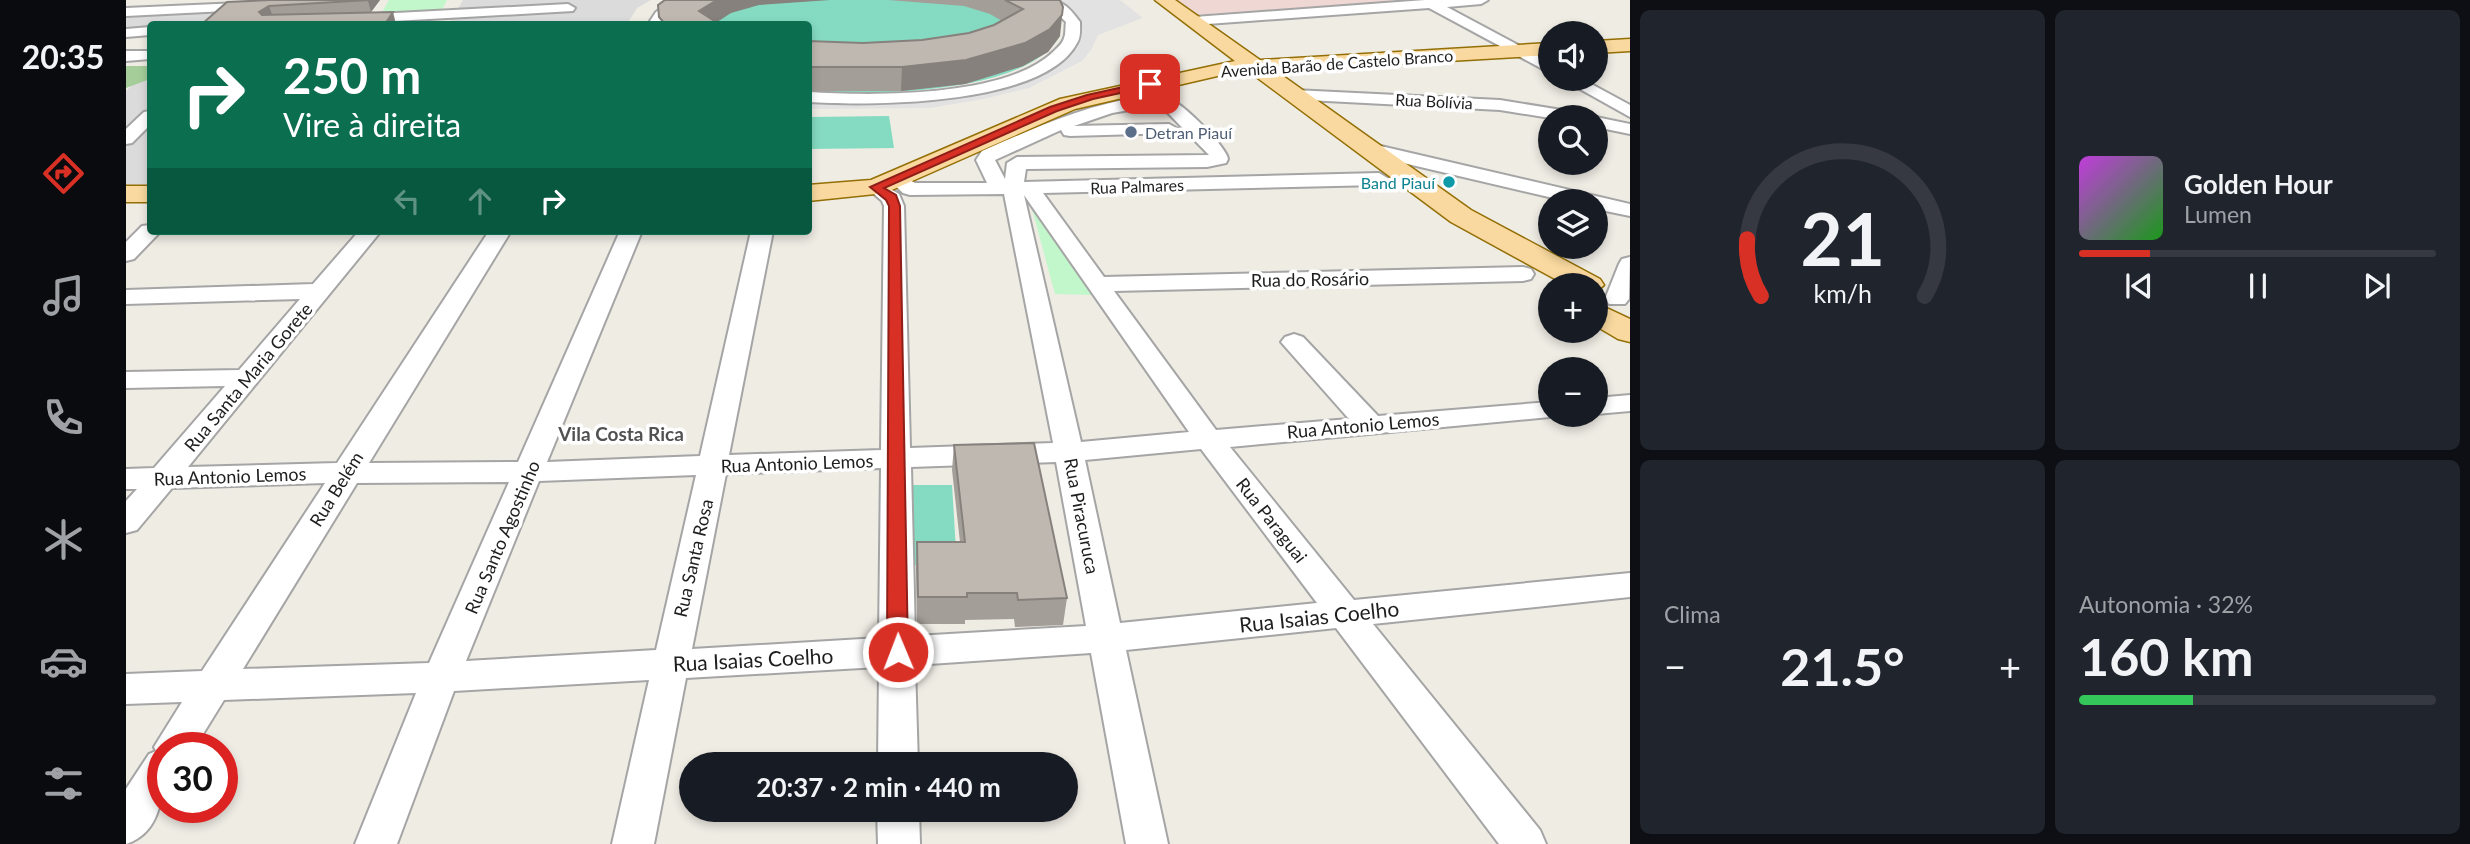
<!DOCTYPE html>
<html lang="pt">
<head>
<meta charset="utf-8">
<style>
	:root { --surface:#171b24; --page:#20242c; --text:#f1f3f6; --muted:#9ea1a6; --line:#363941; --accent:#d93025 }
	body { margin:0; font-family:Lato,sans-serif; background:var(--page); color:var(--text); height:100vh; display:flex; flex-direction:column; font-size:26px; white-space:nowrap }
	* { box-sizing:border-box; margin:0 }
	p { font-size:23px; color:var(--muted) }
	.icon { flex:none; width:38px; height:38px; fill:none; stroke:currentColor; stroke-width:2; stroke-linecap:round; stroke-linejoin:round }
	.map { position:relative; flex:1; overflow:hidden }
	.side { display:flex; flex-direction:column; gap:10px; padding:10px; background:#0d0f14; width:840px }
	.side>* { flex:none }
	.hud { position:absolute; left:21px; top:21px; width:665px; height:214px; border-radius:7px; box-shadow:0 4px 10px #0003; background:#0b6e4f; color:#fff; overflow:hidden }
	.buttons { position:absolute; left:1412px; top:21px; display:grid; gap:14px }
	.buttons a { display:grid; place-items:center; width:70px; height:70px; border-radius:50%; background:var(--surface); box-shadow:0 4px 10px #0003; font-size:35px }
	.speed { position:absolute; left:21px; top:732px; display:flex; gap:14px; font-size:35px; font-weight:700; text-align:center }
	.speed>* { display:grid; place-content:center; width:91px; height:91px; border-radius:50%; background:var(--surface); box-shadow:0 4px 10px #0003; line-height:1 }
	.speed .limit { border:10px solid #d22; background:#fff; color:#111 }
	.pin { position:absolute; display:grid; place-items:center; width:60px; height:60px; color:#fff; margin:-30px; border-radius:14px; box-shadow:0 4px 10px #0006 }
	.me { position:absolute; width:77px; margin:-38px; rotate:359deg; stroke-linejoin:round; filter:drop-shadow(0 0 5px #0008) }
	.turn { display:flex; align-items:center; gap:24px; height:147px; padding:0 21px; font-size:32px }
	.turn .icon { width:91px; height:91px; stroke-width:2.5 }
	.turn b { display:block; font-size:49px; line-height:60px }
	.lanes { display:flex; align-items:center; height:66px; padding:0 21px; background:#0003; justify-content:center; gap:35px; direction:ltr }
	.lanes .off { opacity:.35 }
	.big { font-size:52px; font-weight:700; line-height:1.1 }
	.side .card { flex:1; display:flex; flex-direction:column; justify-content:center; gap:10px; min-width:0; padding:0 24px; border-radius:10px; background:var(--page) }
	.side .dial { align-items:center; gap:0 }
	.dial svg { height:182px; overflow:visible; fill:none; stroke:var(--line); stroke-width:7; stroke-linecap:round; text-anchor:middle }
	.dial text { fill:var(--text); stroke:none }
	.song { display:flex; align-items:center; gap:21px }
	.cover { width:84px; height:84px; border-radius:10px; background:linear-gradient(135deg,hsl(290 70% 55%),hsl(120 70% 35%)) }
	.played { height:7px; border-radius:4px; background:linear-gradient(90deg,var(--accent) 20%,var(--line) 20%) }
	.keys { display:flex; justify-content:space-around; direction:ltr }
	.heat { display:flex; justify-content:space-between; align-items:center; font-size:38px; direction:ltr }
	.charge { height:10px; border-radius:5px; background:linear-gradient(90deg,#34c759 32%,var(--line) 0) }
	.side .tiles { flex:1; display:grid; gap:10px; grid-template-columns:repeat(2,1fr) }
	.trip { position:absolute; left:553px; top:752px; width:399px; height:70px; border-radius:35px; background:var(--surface); box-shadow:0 4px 10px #0003; font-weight:700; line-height:70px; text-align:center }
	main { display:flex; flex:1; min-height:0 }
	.tab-bar { display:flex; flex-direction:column; width:126px; justify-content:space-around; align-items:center; background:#090b0e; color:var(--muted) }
	.tab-bar .icon { width:49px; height:49px }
	.tab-bar .selected { color:var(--accent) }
	.tab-bar b { font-size:32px; color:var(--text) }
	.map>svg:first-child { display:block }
	.residential { fill:#dcdbdb }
	.commercial { fill:#efd7d4 }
	.forest { fill:#a5cd9a }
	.park { fill:#c2f7cb }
	.pitch { fill:#84dbc1 }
	.parking { fill:#e2e2e2 }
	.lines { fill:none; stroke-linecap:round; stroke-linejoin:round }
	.minor-casing { stroke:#a5a5a5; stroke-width:4 }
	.major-casing { stroke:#936f05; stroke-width:3 }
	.minor { fill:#fff; fill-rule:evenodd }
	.major { fill:#f9d99f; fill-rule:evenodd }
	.wall { fill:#a49e98 }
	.shaded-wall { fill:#86817c }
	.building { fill:#bfb8b1; stroke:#86817c; stroke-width:2 }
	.route { fill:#d93025; stroke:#8d1f18; stroke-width:2 }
	.service-dot { fill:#5c6f8a; stroke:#fff; stroke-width:2.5 }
	.culture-dot { fill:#0f9aa8; stroke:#fff; stroke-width:2.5 }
	.labels { text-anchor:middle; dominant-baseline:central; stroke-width:7; stroke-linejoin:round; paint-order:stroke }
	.far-street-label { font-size:16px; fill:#1e1e1e; stroke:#fff }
	.far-service-label { font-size:16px; fill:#4e5e75; stroke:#fff; text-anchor:start }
	.far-culture-label { font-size:16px; fill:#0d838f; stroke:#fff; text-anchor:end }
	.street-label { font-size:18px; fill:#1e1e1e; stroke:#fff }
	.neighbourhood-label { font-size:19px; font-weight:bold; fill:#515151; stroke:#fff }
	.near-street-label { font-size:21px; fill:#1e1e1e; stroke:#fff }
</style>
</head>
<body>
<main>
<nav class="tab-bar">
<b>20:35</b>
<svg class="icon selected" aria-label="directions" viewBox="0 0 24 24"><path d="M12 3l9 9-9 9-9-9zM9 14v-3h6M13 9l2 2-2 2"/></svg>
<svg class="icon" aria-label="music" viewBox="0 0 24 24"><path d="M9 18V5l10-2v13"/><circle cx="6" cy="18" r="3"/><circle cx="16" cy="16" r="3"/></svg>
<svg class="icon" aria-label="phone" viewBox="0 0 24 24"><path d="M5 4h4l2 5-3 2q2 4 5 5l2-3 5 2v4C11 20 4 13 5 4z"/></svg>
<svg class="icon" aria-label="climate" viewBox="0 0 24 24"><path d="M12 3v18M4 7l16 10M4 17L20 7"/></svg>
<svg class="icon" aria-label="car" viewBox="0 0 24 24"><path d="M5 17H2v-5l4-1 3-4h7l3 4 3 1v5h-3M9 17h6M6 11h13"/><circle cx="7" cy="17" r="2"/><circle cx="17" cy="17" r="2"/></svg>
<svg class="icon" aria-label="filters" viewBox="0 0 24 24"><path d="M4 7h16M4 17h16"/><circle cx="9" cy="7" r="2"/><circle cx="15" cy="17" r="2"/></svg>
</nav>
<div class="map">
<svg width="1504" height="844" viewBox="0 0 1504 844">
	<rect width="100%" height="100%" fill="#efece4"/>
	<g class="residential">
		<polygon points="337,0 525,0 511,8 501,24 323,24"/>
		<polygon points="100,9 82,24 24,24 24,29 0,30 0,13"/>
		<polygon points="24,68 24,191 0,191 0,91"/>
	</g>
	<polygon class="commercial" points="1045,0 1282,0 1283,1 1066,15"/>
	<polygon class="forest" points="0,66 24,66 24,79 0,88"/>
	<g class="park">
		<polygon points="263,0 321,0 316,10 309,12 255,14"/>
		<polygon points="903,198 966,295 929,294"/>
	</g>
	<g class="pitch">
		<path d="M561,0H912L934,36C900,95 742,96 683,91L682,24H536Z"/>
		<polygon points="763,116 768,148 683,149 683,117"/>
		<polygon points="782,485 826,485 831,566 783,565"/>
	</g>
	<polygon class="parking" points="931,0 994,0 1017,18 972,35 965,50 956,61 903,88 857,99 804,108 683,109 683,101 709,104 793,101 878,86 911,76 943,55 953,42 952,20"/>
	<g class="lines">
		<defs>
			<g id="minor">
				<polygon points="546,0 562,0 536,24 522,24 530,12"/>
				<path d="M917,0C937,0 943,7 954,22C954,29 955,37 951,43C918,106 745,106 682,102V92C746,96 881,98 928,51C932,47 937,43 938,38C940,34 939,27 940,22Z"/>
				<polygon points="1299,0 1362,0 1355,4 1321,7 1424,62 1424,73 1303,8 1068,25 1061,21 1068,17"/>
				<polygon points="134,2 141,6 139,9 0,16 0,8"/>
				<polygon points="442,4 449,8 447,11 232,23 225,19 232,15"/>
				<polygon points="24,27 24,35 0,37 0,29"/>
				<polygon points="0,51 24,51 24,59 0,61"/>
				<polygon points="1436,79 1456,79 1504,105 1504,117"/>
				<polygon points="1168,90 1374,100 1448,112 1457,117 1424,118 1374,110 1162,99 1160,95 1162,91"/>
				<path d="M1027,96C1034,98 1042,99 1049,102C1061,108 1101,148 1102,159L1100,163L1081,167L900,169L898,182L1253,173L1263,179L1253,185L917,193L978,277L1397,267L1405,269L1408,274L1405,279L1397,281L988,291L1090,430L1223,419L1155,342L1159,337L1168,334L1177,337L1252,416L1424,402V415L1434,416L1104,447L1228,600L1504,573V597L1247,624L1414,830L1420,844H1373L1210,628L1000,650L1042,844H1000L965,653L789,665L792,765H752L753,667L560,678L528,844H486L523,680L328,691L271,844H229L290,693L98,700L69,747H37C37,782 41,831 0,844V789L23,754L30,751L28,747L56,702L0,704V674L76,671L199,483L46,488L11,530L0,533V501L11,489H0V469L28,468L99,386L0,388V372L113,370L174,299L0,304V290L187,284L233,231H255L62,467L211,463L363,231H385L243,463L392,462L494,231H516L421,462L574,456L625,231H647L603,455L755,450L758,206L756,201L740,187L743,183L750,181L773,194L778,206L784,448L927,443L878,194L784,195L777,193L762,179L772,173L789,183H861L850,160L856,151C911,127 967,101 1027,96ZM1027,106L1042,113L1083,155L891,157L881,163L879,179L869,160L935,130L938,135L944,136L1049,133L1052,129L1043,124L948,126L986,113ZM898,195L1063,432L955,442ZM1075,449L1191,603L994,623L959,460ZM930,462L960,626L789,636L785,467ZM755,468L753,638L566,649L600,474ZM570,475L530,650L340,661L413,481ZM383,482L303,663L117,669L231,483Z"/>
				<polygon points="24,111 24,125 6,143 0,144 0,129 18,112"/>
				<polygon points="1468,117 1470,117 1504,124 1504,134 1470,127 1470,117"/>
				<polygon points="1246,144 1504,204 1504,216 1470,209 1470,201 1440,201 1239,154 1237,150 1239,146"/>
				<polygon points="24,225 24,231 35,231 8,259 0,261 0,242 16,226"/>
				<polygon points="1504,257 1503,299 1499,304 1483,304 1479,299 1493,264 1496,259"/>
				<polygon points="1504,395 1504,411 1470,414 1470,398"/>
				<polygon points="751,810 793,810 794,844 752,844"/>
			</g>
			<g id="major">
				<polygon points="1029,0 1049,0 1134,60 1424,43 1424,55 1150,71 1345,210 1474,279 1478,285 1470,292 1470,285 1440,285 1325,222 1125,73 1100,74 949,109 759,193 682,201 682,185 745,180 934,99 1109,61"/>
				<polygon points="1504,39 1504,51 1470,53 1470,41"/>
				<rect x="0" y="186" width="24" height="16"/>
				<polygon points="1470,303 1504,319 1504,342 1492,339 1470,326"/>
			</g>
		</defs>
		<use href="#minor" class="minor-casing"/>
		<use href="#major" class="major-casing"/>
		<use href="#minor" class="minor"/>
		<use href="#major" class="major"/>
	</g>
	<g class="wall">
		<polygon points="145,0 254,0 245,12 271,24 76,24"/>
		<polygon points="762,0 934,0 934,36 922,52 897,66 839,84 775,91 682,91 682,41 737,43 796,40 843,33 868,25 876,21 864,14 838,6"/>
		<polygon points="828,445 941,598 937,625 889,627 888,619 839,620 839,624 791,624 790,568 791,542 834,542 826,470"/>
	</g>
	<g class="shaded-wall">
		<polygon points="243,0 254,0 245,12 242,1"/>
		<polygon points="591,0 704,0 633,5 605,13 588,24 573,11"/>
		<polygon points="143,6 147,17 137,24 133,12"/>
		<polygon points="937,7 934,36 922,52 897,66 839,84 775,91 776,67"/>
		<polygon points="267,12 270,24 259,24"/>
	</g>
	<g class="building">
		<polygon points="145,0 243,0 143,6 133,12 136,15 267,12 259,24 76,24 101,2"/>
		<polygon points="539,0 591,0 573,11 593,24 539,24 533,17 532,5"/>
		<polygon points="879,0 934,0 937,7 936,15 924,29 899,43 840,60 776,67 682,67 682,41 737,43 796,40 843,33 868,25 897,9"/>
		<polygon points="908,443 941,598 892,600 891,593 841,593 841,597 792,597 791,542 839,542 828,445"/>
	</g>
	<polygon class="route" points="1024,81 1027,82 1027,86 967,99 931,111 758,188 770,195 774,206 782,652 779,657 772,660 764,657 761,652 763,206 760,200 744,187 924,107 961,95"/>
	<circle class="service-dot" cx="1005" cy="132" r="7"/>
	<circle class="culture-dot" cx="1323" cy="182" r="7"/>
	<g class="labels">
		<g class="far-street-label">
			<text transform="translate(1211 63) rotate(-4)">Avenida Barão de Castelo Branco</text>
			<text transform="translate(1308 101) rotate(3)">Rua Bolívia</text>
			<text transform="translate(1011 186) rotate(-2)">Rua Palmares</text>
		</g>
		<g class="far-service-label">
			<text x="1019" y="132">Detran Piauí</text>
		</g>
		<g class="far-culture-label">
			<text x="1309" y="182">Band Piauí</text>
		</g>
		<g class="street-label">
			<text transform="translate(1184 279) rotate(-1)">Rua do Rosário</text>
			<text transform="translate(122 377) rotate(-50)">Rua Santa Maria Gorete</text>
			<text transform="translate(1237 425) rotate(-5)">Rua Antonio Lemos</text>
			<text transform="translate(671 463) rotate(-2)">Rua Antonio Lemos</text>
			<text transform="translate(104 476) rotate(-2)">Rua Antonio Lemos</text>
			<text transform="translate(210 489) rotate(-58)">Rua Belém</text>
			<text transform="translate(956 516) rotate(79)">Rua Piracuruca</text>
			<text transform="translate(1146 520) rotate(52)">Rua Paraguai</text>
			<text transform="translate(376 537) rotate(-67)">Rua Santo Agostinho</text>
			<text transform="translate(567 558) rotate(-77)">Rua Santa Rosa</text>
		</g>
		<g class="neighbourhood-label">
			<text x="495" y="433">Vila Costa Rica</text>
		</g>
		<g class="near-street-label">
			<text transform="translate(1193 616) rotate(-6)">Rua Isaias Coelho</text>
			<text transform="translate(627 659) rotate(-3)">Rua Isaias Coelho</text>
		</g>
	</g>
</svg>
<div class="buttons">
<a><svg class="icon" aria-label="sound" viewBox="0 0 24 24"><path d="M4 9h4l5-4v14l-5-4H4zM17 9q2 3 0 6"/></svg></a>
<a><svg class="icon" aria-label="search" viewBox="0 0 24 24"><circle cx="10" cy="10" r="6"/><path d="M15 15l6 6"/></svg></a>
<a><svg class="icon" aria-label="layers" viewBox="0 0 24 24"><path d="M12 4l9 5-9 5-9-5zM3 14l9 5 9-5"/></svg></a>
<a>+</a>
<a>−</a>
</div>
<div class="speed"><div class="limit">30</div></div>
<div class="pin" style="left:1024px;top:84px;background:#d93025"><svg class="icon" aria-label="arrive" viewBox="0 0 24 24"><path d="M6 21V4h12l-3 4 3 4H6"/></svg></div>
<svg class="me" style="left:772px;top:652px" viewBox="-20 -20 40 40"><circle r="17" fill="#d93025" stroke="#fff" stroke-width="3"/><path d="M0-11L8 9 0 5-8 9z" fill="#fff"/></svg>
<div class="trip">20:37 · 2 min · 440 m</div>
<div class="hud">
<div class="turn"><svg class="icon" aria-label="right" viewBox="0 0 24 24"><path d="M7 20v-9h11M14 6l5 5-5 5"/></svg><div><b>250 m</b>Vire à direita</div></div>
<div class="lanes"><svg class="icon off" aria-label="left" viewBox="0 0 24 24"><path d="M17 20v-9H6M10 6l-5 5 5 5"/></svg><svg class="icon off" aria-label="ahead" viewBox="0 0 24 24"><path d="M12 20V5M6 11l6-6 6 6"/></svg><svg class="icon" aria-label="right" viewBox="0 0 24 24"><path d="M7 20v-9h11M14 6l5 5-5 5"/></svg></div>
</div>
</div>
<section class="side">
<div class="tiles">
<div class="card dial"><svg viewBox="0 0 100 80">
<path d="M14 69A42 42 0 1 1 86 69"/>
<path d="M14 69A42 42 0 0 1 8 44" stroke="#d93025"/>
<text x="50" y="56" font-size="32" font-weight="700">21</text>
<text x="50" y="72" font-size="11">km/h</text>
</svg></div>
<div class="card">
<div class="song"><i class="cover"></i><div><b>Golden Hour</b><p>Lumen</p></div></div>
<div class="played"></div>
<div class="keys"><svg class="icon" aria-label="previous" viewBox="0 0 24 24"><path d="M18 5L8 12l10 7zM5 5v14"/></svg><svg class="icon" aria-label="pause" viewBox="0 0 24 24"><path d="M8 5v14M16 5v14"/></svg><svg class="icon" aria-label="next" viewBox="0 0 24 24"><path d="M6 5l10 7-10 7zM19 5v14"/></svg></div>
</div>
<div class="card"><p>Clima</p>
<div class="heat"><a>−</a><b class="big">21.5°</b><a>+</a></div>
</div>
<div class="card"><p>Autonomia · 32%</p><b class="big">160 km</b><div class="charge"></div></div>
</div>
</section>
</main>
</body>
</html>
